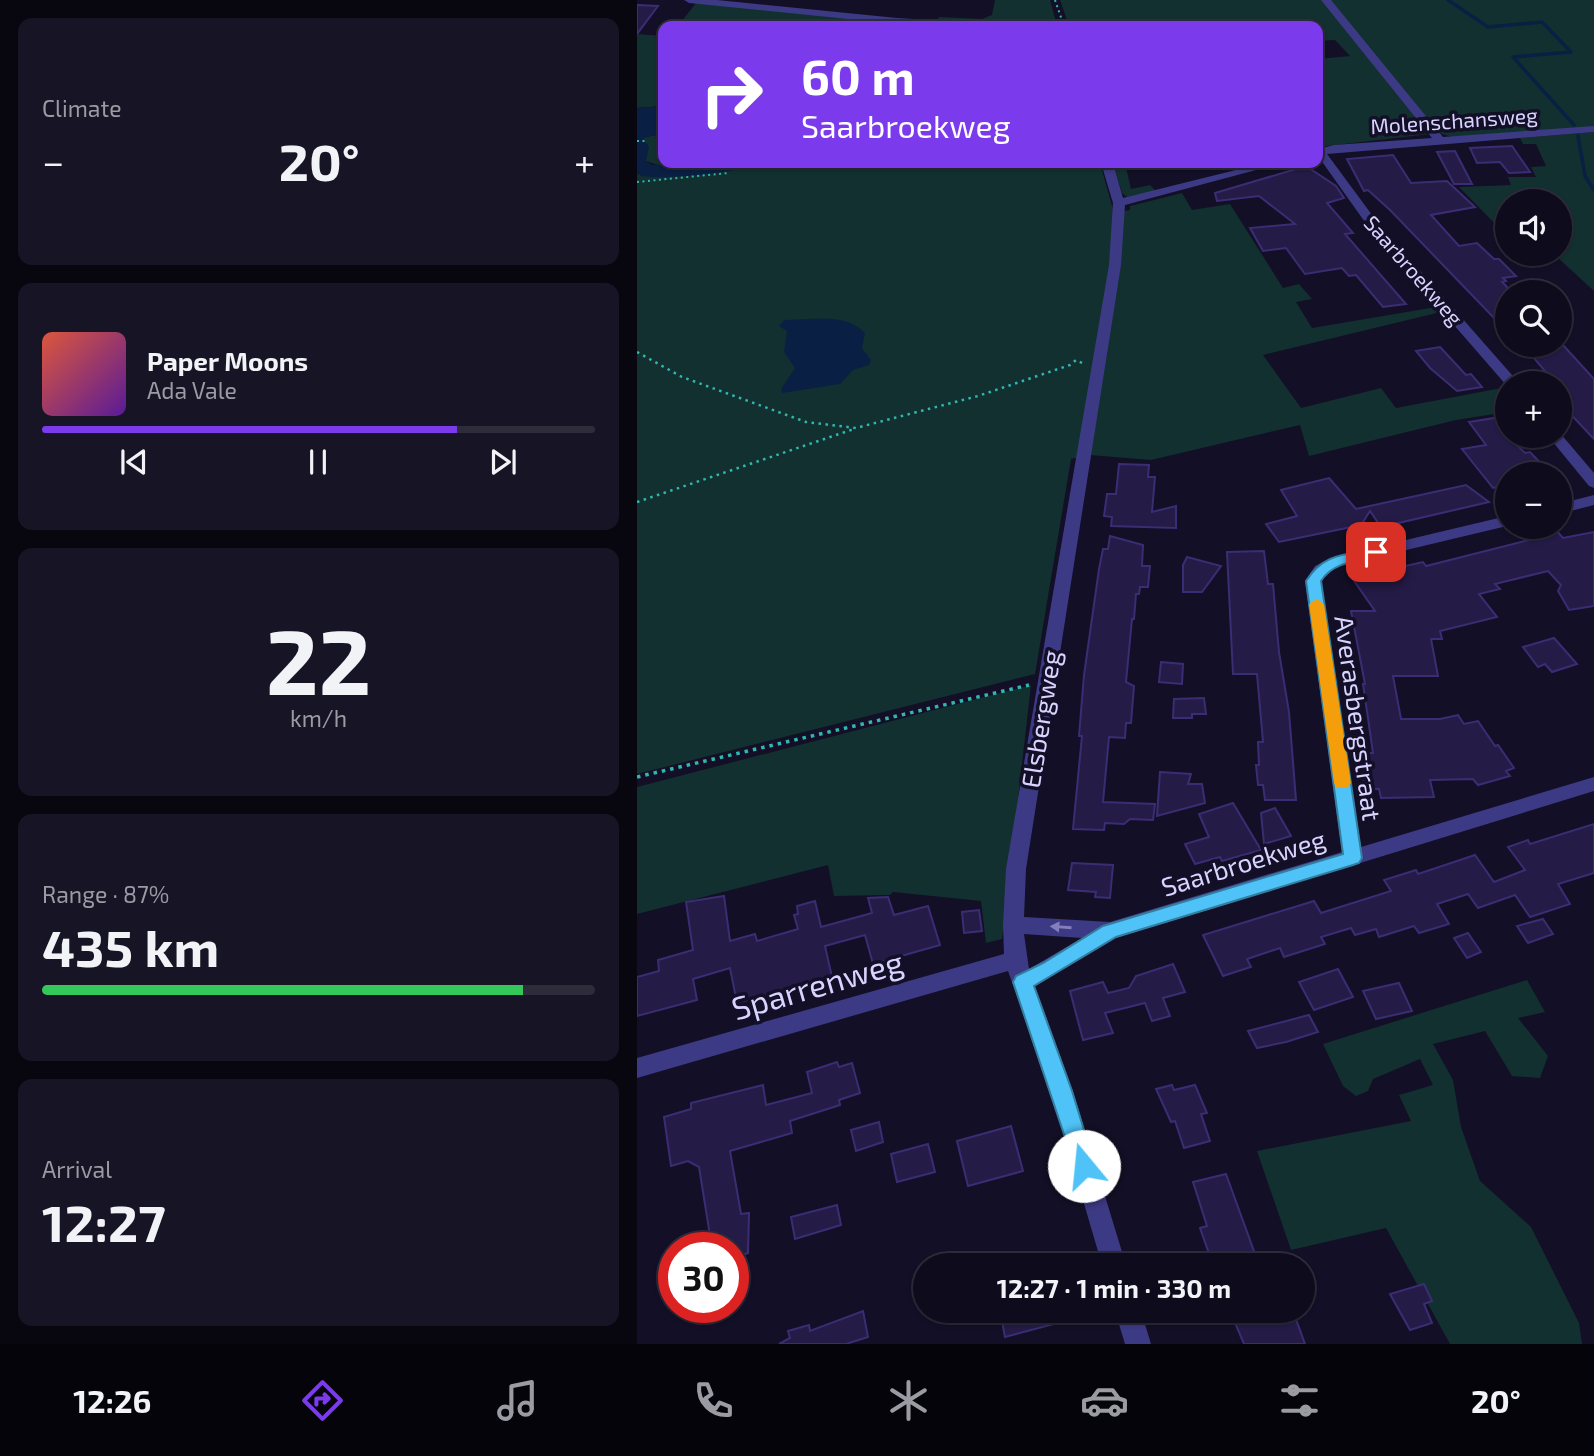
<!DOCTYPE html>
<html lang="en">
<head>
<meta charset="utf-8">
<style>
	:root { --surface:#0e0b1c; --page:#171425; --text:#f1f3f6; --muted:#9b9ba3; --line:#2e2b3b; --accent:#7c3aed }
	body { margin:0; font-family:"Exo 2",sans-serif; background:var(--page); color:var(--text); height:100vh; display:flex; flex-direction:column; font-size:26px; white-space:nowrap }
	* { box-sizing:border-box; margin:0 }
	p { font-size:23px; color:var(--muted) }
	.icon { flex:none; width:38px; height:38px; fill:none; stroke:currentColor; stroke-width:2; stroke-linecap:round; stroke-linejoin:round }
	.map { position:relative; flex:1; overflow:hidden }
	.sheet { display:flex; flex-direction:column; gap:18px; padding:18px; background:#08060f; width:637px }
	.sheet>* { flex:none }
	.hud { position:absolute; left:21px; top:21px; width:665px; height:147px; border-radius:14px; box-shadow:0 2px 5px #0004,0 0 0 2px var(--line); background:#7c3aed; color:#fff; overflow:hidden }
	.buttons { position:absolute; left:858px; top:189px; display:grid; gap:14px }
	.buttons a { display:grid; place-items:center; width:77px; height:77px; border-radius:50%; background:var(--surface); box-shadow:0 2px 5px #0004,0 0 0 2px var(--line); font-size:35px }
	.speed { position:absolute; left:21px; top:1232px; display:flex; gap:14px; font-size:35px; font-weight:700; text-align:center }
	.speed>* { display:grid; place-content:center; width:91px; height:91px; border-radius:50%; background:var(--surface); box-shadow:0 2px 5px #0004,0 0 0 2px var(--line); line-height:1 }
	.speed .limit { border:10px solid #d22; background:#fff; color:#111 }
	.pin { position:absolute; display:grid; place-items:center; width:60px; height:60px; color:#fff; margin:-30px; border-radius:14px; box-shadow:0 4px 10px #0006 }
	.me { position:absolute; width:77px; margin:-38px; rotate:343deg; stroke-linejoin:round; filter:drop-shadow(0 0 5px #0008) }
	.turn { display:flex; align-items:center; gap:24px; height:147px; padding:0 28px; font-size:32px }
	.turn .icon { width:91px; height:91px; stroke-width:2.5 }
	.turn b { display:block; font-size:49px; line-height:60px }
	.big { font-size:52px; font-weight:700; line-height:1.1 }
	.sheet .tile { flex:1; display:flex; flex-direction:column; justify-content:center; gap:10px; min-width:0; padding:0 24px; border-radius:14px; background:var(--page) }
	.sheet .dial { align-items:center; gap:0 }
	.dial b { font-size:91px; line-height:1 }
	.song { display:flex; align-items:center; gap:21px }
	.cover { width:84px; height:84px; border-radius:10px; background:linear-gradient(135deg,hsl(10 70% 55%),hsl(270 70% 35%)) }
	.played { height:7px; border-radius:4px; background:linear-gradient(90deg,var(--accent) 75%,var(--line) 75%) }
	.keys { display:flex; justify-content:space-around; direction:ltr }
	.heat { display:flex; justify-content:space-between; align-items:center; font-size:38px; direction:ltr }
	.charge { height:10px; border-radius:5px; background:linear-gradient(90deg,#34c759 87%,var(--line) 0) }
	.trip { position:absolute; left:276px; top:1253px; width:402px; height:70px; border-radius:35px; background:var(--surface); box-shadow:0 2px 5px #0004,0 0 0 2px var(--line); font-weight:700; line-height:70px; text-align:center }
	.tab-bar { display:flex; height:112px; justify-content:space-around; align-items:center; background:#06040b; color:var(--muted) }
	.tab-bar .icon { width:49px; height:49px }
	.tab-bar .active { color:var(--accent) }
	.tab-bar b { font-size:32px; color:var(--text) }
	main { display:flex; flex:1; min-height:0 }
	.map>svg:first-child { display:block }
	.green { fill:#12302f }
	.water { fill:#0a1f44 }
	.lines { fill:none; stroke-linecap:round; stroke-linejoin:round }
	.stream { stroke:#0a1f44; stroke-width:3.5 }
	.building { fill:#241b47; stroke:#3b2d73; stroke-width:2 }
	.path-far2 { stroke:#2fb8b0; stroke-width:2; stroke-dasharray:2 3.5; stroke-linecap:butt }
	.path-far1 { stroke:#2fb8b0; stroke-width:2.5; stroke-dasharray:2.5 4.5; stroke-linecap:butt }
	.path { stroke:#2fb8b0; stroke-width:3.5; stroke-dasharray:3.5 5; stroke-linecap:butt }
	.minor { fill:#3d3a85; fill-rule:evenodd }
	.oneway { fill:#837fbc }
	.route { fill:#4fc3f7; stroke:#337fa1; stroke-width:2 }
	.slow { fill:#f59e0b }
	.labels { text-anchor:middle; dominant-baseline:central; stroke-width:7; stroke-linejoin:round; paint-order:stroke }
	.far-street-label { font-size:21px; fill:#d9d4ff; stroke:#130f26 }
	.street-label { font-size:26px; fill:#d9d4ff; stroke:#130f26 }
	.near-street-label { font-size:32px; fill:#d9d4ff; stroke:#130f26 }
</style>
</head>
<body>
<main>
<section class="sheet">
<div class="tile"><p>Climate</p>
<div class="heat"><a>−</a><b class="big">20°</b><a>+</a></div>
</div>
<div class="tile">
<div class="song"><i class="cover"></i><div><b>Paper Moons</b><p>Ada Vale</p></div></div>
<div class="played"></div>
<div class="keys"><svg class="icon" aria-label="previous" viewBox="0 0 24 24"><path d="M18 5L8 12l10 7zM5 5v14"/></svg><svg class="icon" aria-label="pause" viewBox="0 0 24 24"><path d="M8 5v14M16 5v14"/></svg><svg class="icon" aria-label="next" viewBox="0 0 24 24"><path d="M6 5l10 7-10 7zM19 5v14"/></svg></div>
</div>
<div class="tile dial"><b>22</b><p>km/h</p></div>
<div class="tile"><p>Range · 87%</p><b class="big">435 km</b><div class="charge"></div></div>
<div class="tile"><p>Arrival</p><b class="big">12:27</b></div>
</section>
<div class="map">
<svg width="957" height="1344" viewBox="0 0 957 1344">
	<rect width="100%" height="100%" fill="#130f26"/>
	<g class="green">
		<polygon points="358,0 413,0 420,26 41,26 59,3 298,26 302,17 345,19 355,15"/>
		<polygon points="423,0 957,0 957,127 815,137 802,133 681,147 681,59 713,56 698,40 681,41 681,26 432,26"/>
		<polygon points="0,34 26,36 26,106 0,108"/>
		<polygon points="957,132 957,291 920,257 893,261 886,254 922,254 922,201 870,201 870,236 822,187 874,185 871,177 899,177 894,167 909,166 899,144 886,144 883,138"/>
		<polygon points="18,135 26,138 26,163 39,163 23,166 9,161 5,138"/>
		<polygon points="120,163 463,163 477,213 493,210 493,206 545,193 555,210 593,204 646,288 662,284 675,299 659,302 675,328 805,306 808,311 626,355 664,408 744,388 759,408 870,387 870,412 819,420 672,456 663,425 514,460 453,455 434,459 398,674 0,774 0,171 1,174 118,165"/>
		<polygon points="476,163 488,163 494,189 513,185 519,191 490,197 485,193"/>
		<polygon points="394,685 365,939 349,943 344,901 256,892 253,895 197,896 191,865 0,914 0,787"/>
		<polygon points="890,980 908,1012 881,1018 911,1056 903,1078 875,1076 848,1031 796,1044 816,1080 824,1127 843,1181 894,1227 942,1323 945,1344 813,1344 749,1228 654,1250 620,1151 774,1121 762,1095 796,1085 783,1059 736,1079 731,1091 719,1096 706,1086 686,1044"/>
	</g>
	<g class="water">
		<path d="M26,106V138L18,135L6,138L12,147L9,161L15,165L120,163C107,173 21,180 4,176L0,171V108Z"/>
		<path d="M147,320C173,320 209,312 228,333L225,348L234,360L232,365L216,370L203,384L145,393L144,389L158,368L147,352L150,331L142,326Z"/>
	</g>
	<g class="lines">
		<g class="stream">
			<polyline points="811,0 851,27 905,22 934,52 876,57 937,125"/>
			<polyline points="941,136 948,176 957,190"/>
		</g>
	</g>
	<g class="building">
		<polygon points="0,5 21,6 0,34"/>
		<polygon points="875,146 893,172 872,173 863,162 840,163 833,148"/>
		<polygon points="818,151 835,184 817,184 800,152"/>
		<polygon points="756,155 774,183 810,181 838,207 794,215 822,246 840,243 857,259 862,259 879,276 866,278 869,281 865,282 870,287 870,318 858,319 753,210 731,190 727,191 710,159"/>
		<polygon points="669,166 699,186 707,198 690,203 716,233 708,234 769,304 746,307 719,275 712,276 705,268 668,274 649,248 626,251 613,228 658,224 622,196 580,201 578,193"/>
		<polygon points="886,345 926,345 957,379 957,439 923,403 934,401 922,388 922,383 918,383"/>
		<polygon points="803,347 829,375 834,374 845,387 820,391 793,368 779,351"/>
		<polygon points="870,416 870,436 888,453 893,452 914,474 870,474 870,485 856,488 825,449 849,445 832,422"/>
		<polygon points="482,464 512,465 511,477 518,477 515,512 539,506 539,528 474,526 475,517 467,516 470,494 479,494"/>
		<polygon points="692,478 719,509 829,485 852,502 744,527 733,511 724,525 642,542 629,524 660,516 644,490"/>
		<polygon points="919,530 926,538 957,532 957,606 932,610 921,591 924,585 911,571 858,584 863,589 842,594 860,617 803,631 805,639 794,639 801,676 756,676 764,719 803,719 821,715 827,724 841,721 858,746 861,745 877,768 869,771 873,776 841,785 836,779 793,780 797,797 744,798 742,789 728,789 722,753 736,753 726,684 728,684 714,611 738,611 715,578 786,562 789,566 892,540 889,537"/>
		<polygon points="473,536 506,545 505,566 513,566 511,587 503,587 502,594 499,594 497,619 495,619 489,682 497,686 494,723 489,723 488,738 472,737 466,802 518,804 516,820 493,819 487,824 468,823 467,830 436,829 445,736 442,736 447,675 462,569 466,549 471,549"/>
		<polygon points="627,551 631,584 636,584 642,652 652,712 659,800 628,800 626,785 621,785 619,765 622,765 621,742 626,742 620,674 596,674 590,552"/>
		<polygon points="550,557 584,566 565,592 546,592 546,565"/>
		<polygon points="917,638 940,664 915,672 908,664 901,667 886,647"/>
		<polygon points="524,662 546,664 545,684 522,682"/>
		<polygon points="567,698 569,714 555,714 555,718 536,718 537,699"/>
		<polygon points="523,772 554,774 551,784 565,784 568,803 520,816"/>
		<polygon points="596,803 624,850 585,861 583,857 558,864 548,844 572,837 562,814"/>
		<polygon points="638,808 654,836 627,844 624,813"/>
		<polygon points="957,824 957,873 921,884 933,904 893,917 878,895 841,908 831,894 800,904 812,924 782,933 777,926 742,937 739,929 718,935 714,928 684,937 688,944 647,957 643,948 610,959 614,967 586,976 566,935 677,901 684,913 754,891 747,880 779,870 781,874 838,855 857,882 888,870 871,847 891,840 893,844"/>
		<polygon points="435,863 476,865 473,898 458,897 459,892 431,890"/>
		<polygon points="87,896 93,941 118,934 120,941 161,929 157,915 161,914 160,906 178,901 184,927 235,913 231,898 251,897 257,915 291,906 303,945 236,964 228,935 188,946 195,977 100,1003 93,968 56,979 60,1000 0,1016 0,977 22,971 21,960 56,950 49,902"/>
		<polygon points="342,910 345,931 327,933 325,912"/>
		<polygon points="906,919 916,934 891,943 880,926"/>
		<polygon points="831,933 844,952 830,958 817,938"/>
		<polygon points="536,964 548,992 526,998 533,1016 515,1021 508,1003 468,1013 476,1033 446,1040 433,991 466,982 471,993 492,988 499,976"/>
		<polygon points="701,969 716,997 677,1010 662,982"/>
		<polygon points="762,983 775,1011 739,1019 726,991"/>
		<polygon points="672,1015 681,1032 649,1042 620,1048 611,1031"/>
		<polygon points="200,1062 202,1067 215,1063 223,1093 202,1100 203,1105 153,1121 155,1133 93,1151 104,1214 112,1213 111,1253 96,1258 96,1248 75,1248 62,1167 51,1161 34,1166 27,1117 54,1109 54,1103 126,1085 129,1105 175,1093 170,1072"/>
		<polygon points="535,1085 537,1090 558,1085 570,1113 564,1114 573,1141 547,1148 538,1121 534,1122 519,1089"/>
		<polygon points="242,1122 246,1142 219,1151 214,1130"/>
		<polygon points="374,1126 386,1171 331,1186 320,1141"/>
		<polygon points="291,1144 298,1172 260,1182 254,1154"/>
		<polygon points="589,1174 622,1265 576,1265 563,1228 570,1226 556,1182"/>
		<polygon points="200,1205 204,1225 158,1239 154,1217"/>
		<polygon points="787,1284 795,1301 787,1304 795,1323 773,1330 753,1294"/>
		<polygon points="226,1311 231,1337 209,1344 142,1344 153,1338 151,1331 172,1325 173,1331"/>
		<polygon points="363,1311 447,1311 447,1316 368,1337"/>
		<polygon points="593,1311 656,1311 668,1344 607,1344"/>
	</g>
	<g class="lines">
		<g class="path-far2">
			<polyline points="418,0 427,26"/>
			<polyline points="0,141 8,141"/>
			<polyline points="0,182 91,173"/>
		</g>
		<g class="path-far1">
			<polyline points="0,352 45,377 169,422 219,428 341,396 433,365 439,360 445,363"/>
			<polyline points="0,502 217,429"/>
		</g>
		<polyline class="path" points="0,777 392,685"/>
		<g class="minor">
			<polygon points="47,0 80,0 260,18 345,23 350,26 260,24 52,3"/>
			<polygon points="684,0 694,0 806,137 957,126 957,132 690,154 738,219 882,383 870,383 870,386 730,225 681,156 681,149 697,145 795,138"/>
			<path d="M464,163H476L486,198L627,163H645L488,205L484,265L389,869L387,917L473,922L705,852L668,581L678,566L693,558L870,516V526L698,567L684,581L724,847L957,777V791L479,938L398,986L436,1091L489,1265H465L414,1091L371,971L0,1078V1058L367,954L366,925L369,869L472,265L476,203ZM387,934L445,938L392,969Z"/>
			<polygon points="923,433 957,473 957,488 952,486 911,436 922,436"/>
			<polygon points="957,495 957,505 922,514 922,504"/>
			<polygon points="478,1311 504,1311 514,1344 488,1344"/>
		</g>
	</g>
	<defs><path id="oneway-solid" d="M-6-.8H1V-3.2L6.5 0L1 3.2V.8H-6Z" transform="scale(1.75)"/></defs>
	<use class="oneway" href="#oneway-solid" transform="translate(424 927) rotate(-176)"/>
	<path class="route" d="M739,548L747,552L744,556C723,561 696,561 684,581L725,858L722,863L716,865L479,937L397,986L435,1091L458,1166L455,1173L447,1176L440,1173L376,982L379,976L406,963L466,926L706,854L669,581C687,553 708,555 739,548Z"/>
	<polygon class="slow" points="680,599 687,604 714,783 711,787 699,787 697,783 672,604"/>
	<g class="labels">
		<g class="far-street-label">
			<text transform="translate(817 120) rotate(-4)">Molenschansweg</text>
			<text transform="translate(777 270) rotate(49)">Saarbroekweg</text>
		</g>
		<g class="street-label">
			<text transform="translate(722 718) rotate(82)">Averasbergstraat</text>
			<text transform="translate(403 719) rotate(-81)">Elsbergweg</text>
			<text transform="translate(606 862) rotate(-17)">Saarbroekweg</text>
		</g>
		<g class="near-street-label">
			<text transform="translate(180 984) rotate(-16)">Sparrenweg</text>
		</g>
	</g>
</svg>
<div class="buttons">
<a><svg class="icon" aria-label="sound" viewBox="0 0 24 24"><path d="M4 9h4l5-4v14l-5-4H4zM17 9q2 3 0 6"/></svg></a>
<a><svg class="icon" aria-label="search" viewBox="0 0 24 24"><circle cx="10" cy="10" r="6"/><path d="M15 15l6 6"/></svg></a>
<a>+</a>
<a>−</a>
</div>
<div class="speed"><div class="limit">30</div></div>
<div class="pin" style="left:739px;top:552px;background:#d93025"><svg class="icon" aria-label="arrive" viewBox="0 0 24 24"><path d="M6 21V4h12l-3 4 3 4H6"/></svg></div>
<svg class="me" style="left:447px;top:1166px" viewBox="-20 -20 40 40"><circle r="19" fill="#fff"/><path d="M0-13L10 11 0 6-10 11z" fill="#4fc3f7"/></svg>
<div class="trip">12:27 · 1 min · 330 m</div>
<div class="hud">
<div class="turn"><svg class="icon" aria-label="right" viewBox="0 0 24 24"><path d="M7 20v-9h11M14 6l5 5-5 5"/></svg><div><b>60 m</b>Saarbroekweg</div></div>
</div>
</div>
</main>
<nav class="tab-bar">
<b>12:26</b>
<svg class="icon active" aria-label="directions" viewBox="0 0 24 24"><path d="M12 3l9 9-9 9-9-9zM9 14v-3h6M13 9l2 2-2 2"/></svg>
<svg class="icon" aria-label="music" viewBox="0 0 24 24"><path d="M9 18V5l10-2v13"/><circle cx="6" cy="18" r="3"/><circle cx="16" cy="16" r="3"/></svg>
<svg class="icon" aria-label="phone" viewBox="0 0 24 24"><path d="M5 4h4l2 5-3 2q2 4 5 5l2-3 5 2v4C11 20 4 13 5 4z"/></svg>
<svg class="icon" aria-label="climate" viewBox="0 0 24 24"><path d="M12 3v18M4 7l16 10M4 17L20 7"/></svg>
<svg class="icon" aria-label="car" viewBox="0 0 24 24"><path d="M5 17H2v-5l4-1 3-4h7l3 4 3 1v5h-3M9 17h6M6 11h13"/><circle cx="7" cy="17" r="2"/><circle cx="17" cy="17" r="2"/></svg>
<svg class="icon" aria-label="filters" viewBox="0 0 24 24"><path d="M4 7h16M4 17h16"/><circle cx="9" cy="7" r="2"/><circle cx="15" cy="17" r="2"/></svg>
<b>20°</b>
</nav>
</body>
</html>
